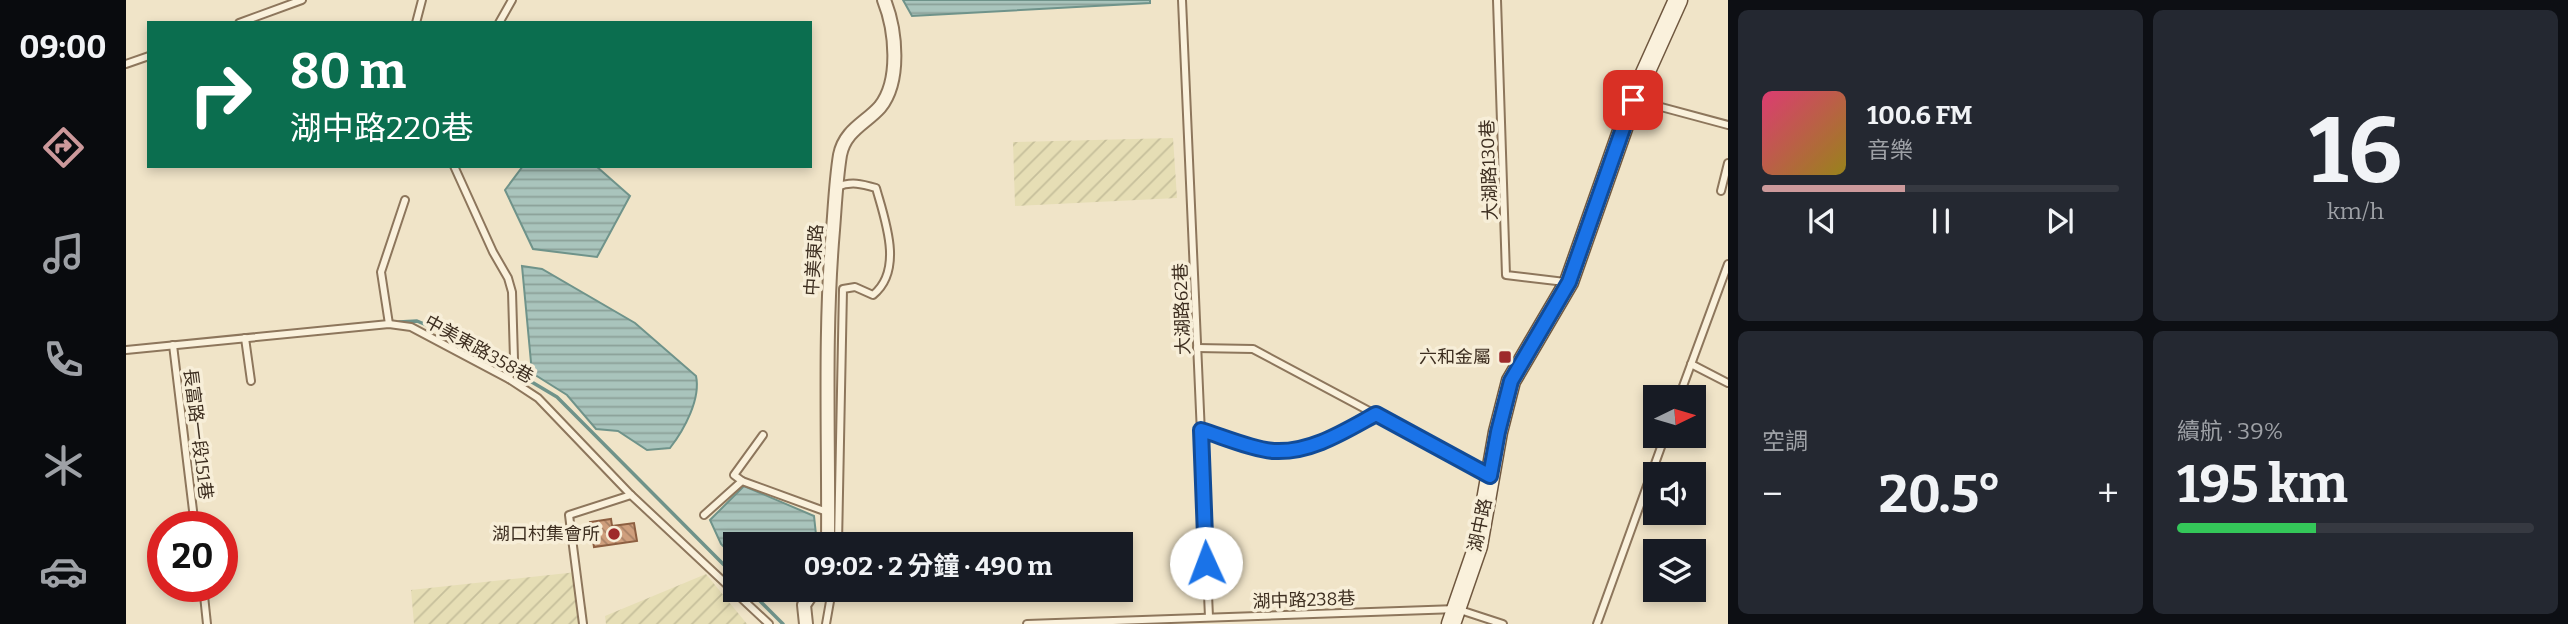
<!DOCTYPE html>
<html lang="zh-TW">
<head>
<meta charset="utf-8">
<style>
	:root { --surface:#171b24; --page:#242831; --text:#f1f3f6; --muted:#9ea1a6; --line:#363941; --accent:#cc999b }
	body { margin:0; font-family:Bitter,"Noto Sans TC",serif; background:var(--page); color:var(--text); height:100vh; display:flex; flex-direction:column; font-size:26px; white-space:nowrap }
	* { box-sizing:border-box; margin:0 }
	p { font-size:23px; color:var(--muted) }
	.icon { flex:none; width:38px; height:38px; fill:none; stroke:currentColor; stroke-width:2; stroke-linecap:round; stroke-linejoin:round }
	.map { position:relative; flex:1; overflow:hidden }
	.details { display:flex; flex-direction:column; gap:10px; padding:10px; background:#0d0f14; width:840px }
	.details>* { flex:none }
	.hud { position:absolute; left:21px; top:21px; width:665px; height:147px; border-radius:0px; box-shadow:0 4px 10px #0003; background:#0b6e4f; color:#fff; overflow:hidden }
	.needle { width:46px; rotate:85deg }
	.controls { position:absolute; left:1517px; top:385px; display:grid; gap:14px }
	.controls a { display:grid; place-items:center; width:63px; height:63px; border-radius:0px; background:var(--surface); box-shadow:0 4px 10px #0003; font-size:35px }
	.speed { position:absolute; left:21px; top:511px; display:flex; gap:14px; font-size:35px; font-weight:700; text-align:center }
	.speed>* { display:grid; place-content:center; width:91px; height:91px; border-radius:50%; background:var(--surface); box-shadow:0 4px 10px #0003; line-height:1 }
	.speed .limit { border:10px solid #d22; background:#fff; color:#111 }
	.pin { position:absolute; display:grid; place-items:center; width:60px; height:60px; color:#fff; margin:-30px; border-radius:14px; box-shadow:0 4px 10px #0006 }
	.me { position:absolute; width:77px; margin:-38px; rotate:358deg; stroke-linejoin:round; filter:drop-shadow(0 0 5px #0008) }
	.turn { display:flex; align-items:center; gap:24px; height:147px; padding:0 28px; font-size:32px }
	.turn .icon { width:91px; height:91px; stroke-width:2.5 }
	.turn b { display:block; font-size:49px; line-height:60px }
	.big { font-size:52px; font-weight:700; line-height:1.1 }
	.details .card { flex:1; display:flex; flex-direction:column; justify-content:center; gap:10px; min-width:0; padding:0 24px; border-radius:10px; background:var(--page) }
	.details .dial { align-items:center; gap:0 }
	.dial b { font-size:91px; line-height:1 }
	.song { display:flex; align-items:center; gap:21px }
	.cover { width:84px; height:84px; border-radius:10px; background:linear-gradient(135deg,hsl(340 70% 55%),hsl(50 70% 35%)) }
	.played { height:7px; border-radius:4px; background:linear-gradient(90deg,var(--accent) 40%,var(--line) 40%) }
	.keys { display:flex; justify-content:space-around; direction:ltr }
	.heat { display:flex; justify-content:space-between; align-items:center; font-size:38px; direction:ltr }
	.charge { height:10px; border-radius:5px; background:linear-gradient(90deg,#34c759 39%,var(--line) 0) }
	.details .tiles { flex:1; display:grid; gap:10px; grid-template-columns:repeat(2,1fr) }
	.trip { position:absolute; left:597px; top:532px; width:410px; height:70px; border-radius:0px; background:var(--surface); box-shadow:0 4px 10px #0003; font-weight:700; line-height:70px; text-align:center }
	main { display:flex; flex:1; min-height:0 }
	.dock { display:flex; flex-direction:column; width:126px; justify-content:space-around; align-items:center; background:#090b0e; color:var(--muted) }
	.dock .icon { width:49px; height:49px }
	.dock .current { color:var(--accent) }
	.dock b { font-size:32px; color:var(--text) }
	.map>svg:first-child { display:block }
	.farmland { fill:url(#farmland-furrows) }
	.water { fill:url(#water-rules); stroke:#6f938a; stroke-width:2 }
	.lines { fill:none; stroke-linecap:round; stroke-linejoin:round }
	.stream { stroke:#6f938a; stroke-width:3.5 }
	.building { fill:url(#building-back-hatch); stroke:#8d5f41; stroke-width:2 }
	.lane-casing { stroke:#8d765c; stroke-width:10 }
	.street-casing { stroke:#8d765c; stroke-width:16 }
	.secondary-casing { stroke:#6f573f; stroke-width:21 }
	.lane { stroke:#faf1dc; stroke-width:6 }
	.street { stroke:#faf1dc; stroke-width:12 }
	.secondary { stroke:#faf1dc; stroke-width:18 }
	.route-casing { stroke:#114b97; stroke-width:18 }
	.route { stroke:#1a73e8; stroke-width:12 }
	.poi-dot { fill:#9e2a2b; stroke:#f7eed8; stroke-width:2.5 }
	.labels { text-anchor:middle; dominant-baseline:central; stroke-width:7; stroke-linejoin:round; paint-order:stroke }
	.street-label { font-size:18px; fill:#3d2e20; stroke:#f7eed8 }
	.poi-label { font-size:18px; fill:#3d2e20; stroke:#f7eed8; text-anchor:end }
</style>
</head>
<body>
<main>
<nav class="dock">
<b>09:00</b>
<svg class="icon current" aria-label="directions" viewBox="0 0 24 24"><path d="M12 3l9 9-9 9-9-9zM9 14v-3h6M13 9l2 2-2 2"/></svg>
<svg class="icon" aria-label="music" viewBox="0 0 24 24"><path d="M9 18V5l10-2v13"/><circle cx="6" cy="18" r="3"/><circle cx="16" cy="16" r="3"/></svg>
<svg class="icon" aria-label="phone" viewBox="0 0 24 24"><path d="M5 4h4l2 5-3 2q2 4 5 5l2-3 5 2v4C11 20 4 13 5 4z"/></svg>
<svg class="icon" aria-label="climate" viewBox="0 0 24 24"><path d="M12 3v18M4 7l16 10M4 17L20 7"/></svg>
<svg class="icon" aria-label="car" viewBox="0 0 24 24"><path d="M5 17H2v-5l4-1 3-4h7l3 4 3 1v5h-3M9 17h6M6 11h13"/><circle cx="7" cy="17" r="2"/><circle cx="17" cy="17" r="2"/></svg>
</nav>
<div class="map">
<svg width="1602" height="624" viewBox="0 0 1602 624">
	<defs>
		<pattern id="farmland-furrows" width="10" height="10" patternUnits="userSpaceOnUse" patternTransform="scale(1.75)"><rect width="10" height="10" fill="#e6deb5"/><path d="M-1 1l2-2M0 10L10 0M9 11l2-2" fill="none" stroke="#c6bf9b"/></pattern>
		<pattern id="water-rules" width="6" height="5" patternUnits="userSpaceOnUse" patternTransform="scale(1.75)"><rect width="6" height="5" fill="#a9c4bc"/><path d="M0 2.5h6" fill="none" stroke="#8ba098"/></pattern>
		<pattern id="building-back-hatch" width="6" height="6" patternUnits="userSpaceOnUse" patternTransform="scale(1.75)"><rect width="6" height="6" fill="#cf9f7d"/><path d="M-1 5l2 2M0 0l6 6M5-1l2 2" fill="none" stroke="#a98266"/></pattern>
	</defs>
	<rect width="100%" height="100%" fill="#f0e4c8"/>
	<g class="farmland">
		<polygon points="1047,138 1051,198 889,206 887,142"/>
		<polygon points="451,572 461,611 462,624 288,624 285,590"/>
		<polygon points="580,574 621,624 480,624 479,616"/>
	</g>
	<g class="water">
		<polygon points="777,0 1024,0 1024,3 786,16"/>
		<polygon points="397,166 470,166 504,196 471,257 407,249 379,190"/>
		<path d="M396,266L416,269L509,323L570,376C575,399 558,430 544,448L521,450L492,431L470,429L441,395L406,373Z"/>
		<polygon points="618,486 688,516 691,544 609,544 609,558 595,544 584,520"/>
	</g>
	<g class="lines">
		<g class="stream">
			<polyline points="273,322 291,321 322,334 377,366"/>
			<polyline points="394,375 431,397 609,576"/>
			<polyline points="623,590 657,624"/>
		</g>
	</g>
	<polygon class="building" points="485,519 486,526 508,523 511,541 468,547 464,522"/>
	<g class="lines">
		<defs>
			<g id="lane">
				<polyline points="1056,0 1083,617"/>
				<polyline points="1371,0 1380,275 1439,282"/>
				<polyline points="113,23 176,0"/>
				<polyline points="290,23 296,0"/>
				<polyline points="373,23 386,0"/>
				<polyline points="0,64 23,56"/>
				<polyline points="1509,100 1602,125"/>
				<polyline points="328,166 367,252 382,278 386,292 388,359 383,379"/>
				<path d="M711,187C725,181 736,184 750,188C759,220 778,270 747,295L729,287L717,289L712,544"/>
				<polyline points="1595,191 1602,163"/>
				<polyline points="263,324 255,272 279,200"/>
				<polyline points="119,338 125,381"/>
				<polyline points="47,345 69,527"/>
				<polyline points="1071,348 1127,349 1363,475"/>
				<polyline points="0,350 263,324 285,327 383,379 412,398 505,495 643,624"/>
				<polyline points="1565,364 1602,383"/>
				<polyline points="1553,397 1602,264"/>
				<path d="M1075,430C1095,436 1128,450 1148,451C1185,453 1219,431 1249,414"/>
				<polyline points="616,481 608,475 637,435"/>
				<polyline points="578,515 616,481 701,512"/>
				<polyline points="77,586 81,624"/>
				<polyline points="457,624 443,515 505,495"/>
				<polyline points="700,624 706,590"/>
				<polyline points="901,624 1331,609 1377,624"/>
				<polyline points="1471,624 1539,436"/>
			</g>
			<g id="street">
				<path d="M702,544C703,439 698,334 707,230C709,205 710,180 714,155C719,130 740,123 754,107C775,81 770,30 758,0"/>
				<polyline points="680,624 678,605 688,590"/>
			</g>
			<polyline id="secondary" points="1325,624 1352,546 1372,432 1385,381 1443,282 1507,100 1552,0"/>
		</defs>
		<use href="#lane" class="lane-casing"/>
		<use href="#street" class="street-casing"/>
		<use href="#secondary" class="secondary-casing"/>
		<use href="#lane" class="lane"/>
		<use href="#street" class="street"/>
		<use href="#secondary" class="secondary"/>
	</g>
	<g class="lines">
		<defs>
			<path id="route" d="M1080,563L1075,430C1095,436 1128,450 1148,451C1185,453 1219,431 1250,414L1364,476L1372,432L1385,381L1443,282L1507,100"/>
		</defs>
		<use href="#route" class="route-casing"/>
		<use href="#route" class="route"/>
	</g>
	<g class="poi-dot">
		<rect x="1372" y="350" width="14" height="14" rx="3.5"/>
		<circle cx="488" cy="534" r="7"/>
	</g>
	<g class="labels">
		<g class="street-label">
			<text transform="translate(1363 170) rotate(-92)">大湖路130巷</text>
			<text transform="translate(688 260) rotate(-86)">中美東路</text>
			<text transform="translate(1056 309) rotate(-92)">大湖路62巷</text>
			<text transform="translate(353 349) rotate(29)">中美東路358巷</text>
			<text transform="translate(72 434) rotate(83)">長富路一段151巷</text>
			<text transform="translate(1354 525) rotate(-78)">湖中路</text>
			<text transform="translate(1178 600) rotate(-2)">湖中路238巷</text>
		</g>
		<g class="poi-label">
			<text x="1365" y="357">六和金屬</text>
			<text x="474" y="534">湖口村集會所</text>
		</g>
	</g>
</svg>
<div class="controls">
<a><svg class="needle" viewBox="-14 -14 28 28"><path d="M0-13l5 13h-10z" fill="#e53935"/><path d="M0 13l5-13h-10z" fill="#9ea1a6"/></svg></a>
<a><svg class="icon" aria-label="sound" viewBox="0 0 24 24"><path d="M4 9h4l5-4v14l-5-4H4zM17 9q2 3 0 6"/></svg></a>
<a><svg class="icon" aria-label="layers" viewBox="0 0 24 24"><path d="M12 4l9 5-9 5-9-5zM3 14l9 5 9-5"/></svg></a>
</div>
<div class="speed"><div class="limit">20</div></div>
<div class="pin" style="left:1507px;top:100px;background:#d93025"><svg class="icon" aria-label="arrive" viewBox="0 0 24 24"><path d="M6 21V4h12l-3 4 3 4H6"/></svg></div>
<svg class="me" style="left:1080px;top:563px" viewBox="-20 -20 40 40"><circle r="19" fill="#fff"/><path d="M0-13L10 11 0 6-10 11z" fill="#1a73e8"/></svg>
<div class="trip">09:02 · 2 分鐘 · 490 m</div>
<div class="hud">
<div class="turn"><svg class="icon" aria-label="right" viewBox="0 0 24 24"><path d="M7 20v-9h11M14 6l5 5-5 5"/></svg><div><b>80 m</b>湖中路220巷</div></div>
</div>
</div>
<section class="details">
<div class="tiles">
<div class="card">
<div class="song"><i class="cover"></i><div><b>100.6 FM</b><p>音樂</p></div></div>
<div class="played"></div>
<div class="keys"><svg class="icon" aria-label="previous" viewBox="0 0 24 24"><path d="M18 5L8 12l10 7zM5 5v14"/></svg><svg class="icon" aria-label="pause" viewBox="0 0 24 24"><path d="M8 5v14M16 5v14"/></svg><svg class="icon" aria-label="next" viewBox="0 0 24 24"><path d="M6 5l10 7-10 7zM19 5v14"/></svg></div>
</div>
<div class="card dial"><b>16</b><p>km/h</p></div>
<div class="card"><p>空調</p>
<div class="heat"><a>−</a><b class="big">20.5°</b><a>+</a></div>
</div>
<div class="card"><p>續航 · 39%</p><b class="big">195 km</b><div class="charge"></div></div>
</div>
</section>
</main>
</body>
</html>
